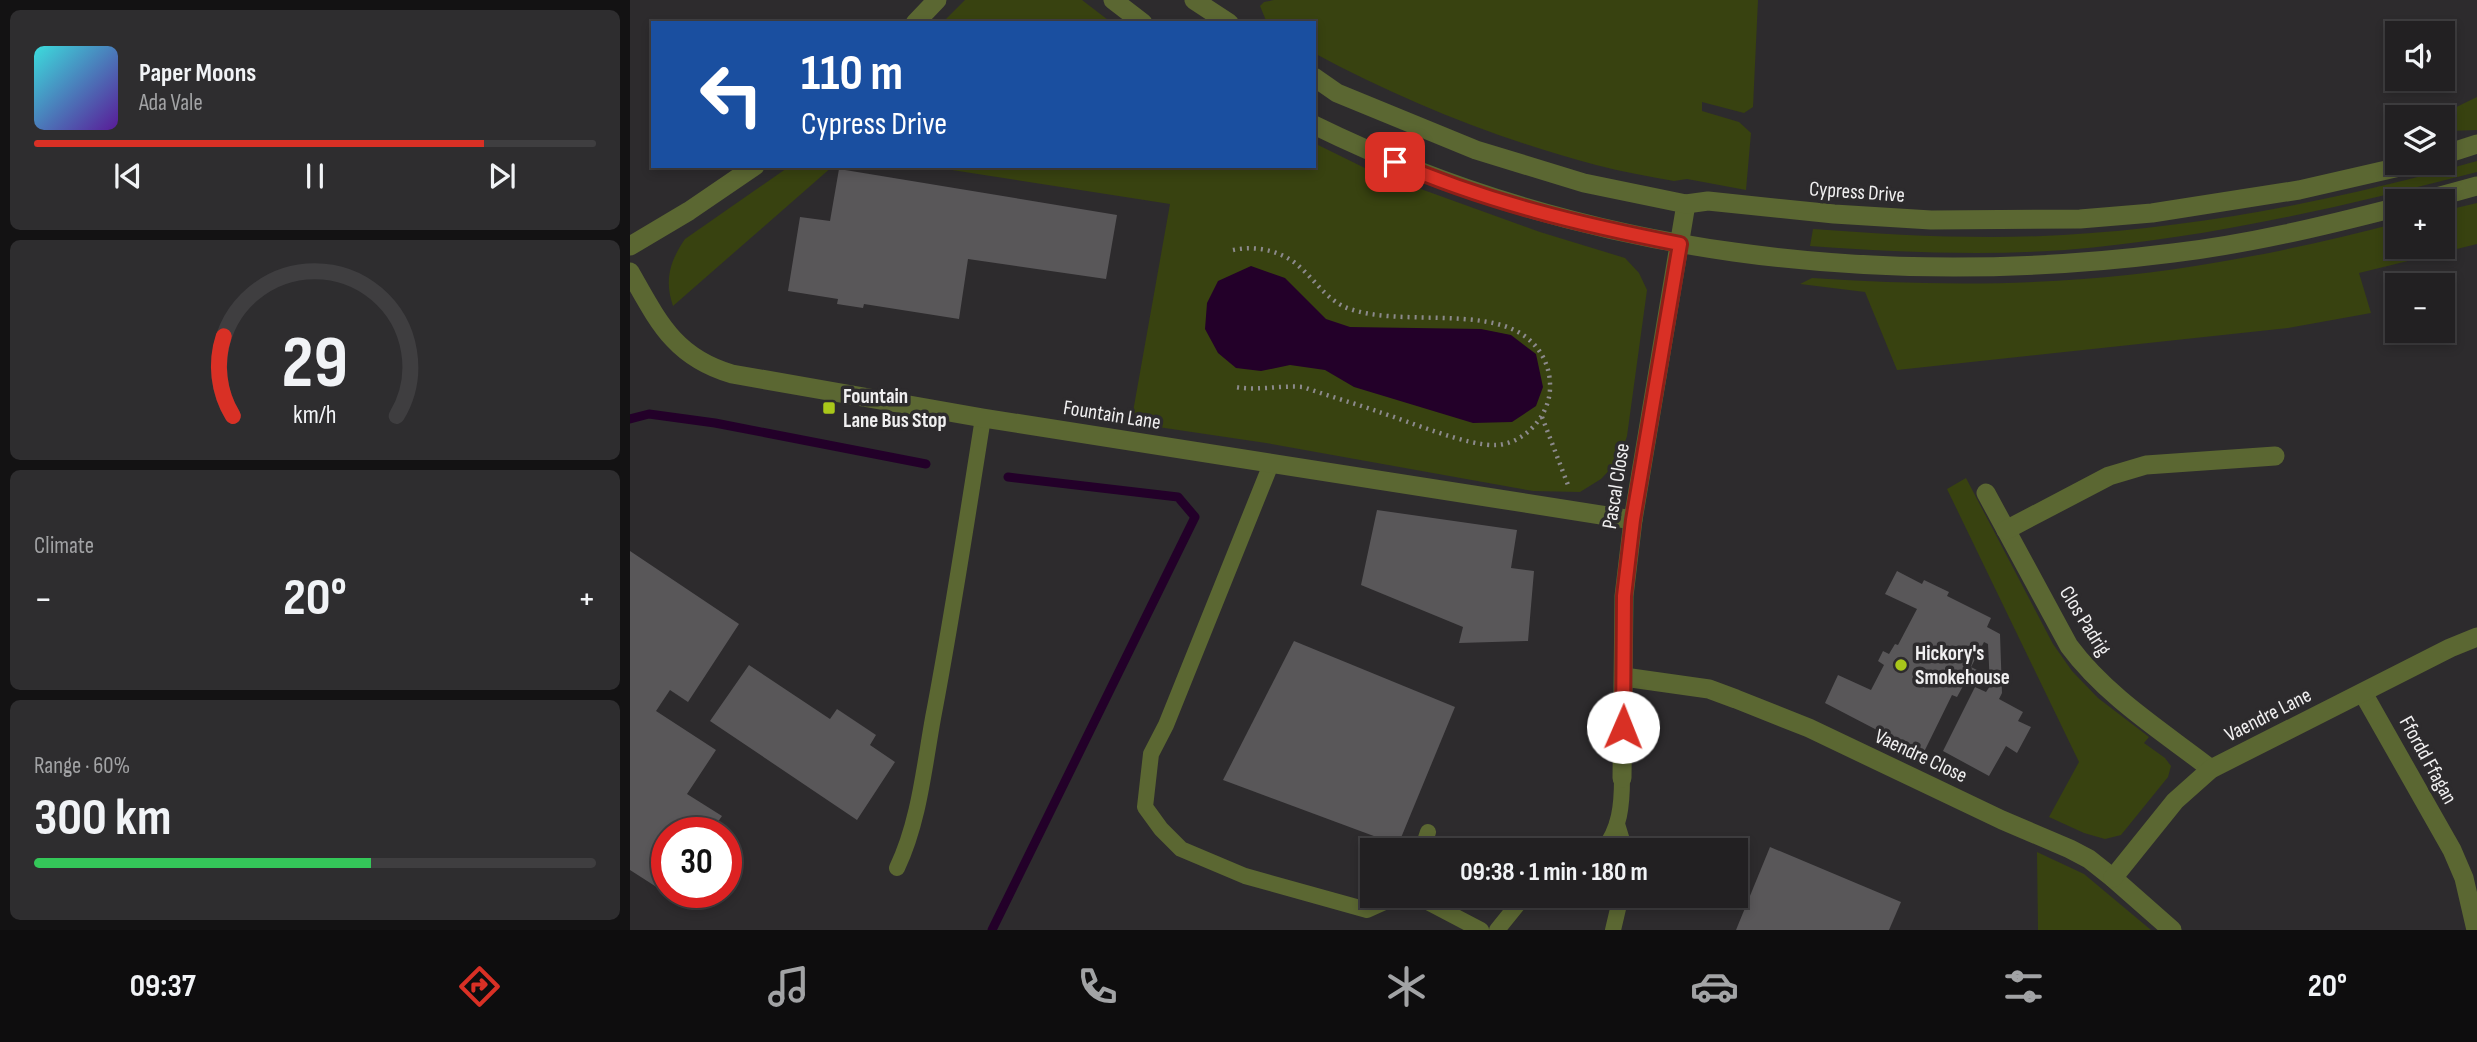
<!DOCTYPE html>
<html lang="en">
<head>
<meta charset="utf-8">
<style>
	:root { --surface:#222022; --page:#2e2d2f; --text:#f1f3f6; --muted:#a2a3a5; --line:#3f3e40; --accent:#d93025 }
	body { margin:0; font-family:"Sofia Sans Condensed",sans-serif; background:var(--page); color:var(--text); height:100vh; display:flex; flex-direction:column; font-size:26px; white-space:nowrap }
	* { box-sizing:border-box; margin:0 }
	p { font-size:23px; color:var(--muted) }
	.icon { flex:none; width:38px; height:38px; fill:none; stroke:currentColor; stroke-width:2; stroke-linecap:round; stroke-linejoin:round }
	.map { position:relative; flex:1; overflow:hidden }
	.panel { display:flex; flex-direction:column; gap:10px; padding:10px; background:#131213; width:630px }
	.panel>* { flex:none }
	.banner { position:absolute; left:21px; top:21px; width:665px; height:147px; border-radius:0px; box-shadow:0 4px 10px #0003,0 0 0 2px var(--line); background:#1a4fa0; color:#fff; overflow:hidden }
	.fabs { position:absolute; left:1755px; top:21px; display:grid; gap:14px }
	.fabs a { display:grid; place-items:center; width:70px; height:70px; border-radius:0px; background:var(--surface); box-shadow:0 4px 10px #0003,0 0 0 2px var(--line); font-size:35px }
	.speed { position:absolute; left:21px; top:817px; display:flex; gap:14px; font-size:35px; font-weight:700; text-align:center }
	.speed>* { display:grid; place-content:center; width:91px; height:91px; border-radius:50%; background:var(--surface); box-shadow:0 4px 10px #0003,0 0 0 2px var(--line); line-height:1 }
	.speed .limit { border:10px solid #d22; background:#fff; color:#111 }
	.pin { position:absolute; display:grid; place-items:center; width:60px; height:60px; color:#fff; margin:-30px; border-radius:14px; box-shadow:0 4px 10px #0006 }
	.me { position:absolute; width:77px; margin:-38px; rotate:1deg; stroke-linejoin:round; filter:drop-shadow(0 0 5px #0008) }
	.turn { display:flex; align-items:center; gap:24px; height:147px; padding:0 35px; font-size:32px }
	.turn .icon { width:91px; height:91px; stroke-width:2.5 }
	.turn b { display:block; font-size:49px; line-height:60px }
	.big { font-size:52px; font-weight:700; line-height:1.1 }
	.panel .card { flex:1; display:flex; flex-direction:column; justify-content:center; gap:10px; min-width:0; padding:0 24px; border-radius:10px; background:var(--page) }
	.panel .dial { align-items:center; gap:0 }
	.dial svg { height:182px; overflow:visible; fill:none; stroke:var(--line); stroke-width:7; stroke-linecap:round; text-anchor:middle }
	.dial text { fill:var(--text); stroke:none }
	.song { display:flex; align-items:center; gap:21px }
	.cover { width:84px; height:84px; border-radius:10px; background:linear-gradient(135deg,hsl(180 70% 55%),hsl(270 70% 35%)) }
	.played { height:7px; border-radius:4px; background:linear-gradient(90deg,var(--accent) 80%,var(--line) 80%) }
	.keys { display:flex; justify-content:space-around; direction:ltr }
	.heat { display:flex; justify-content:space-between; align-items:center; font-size:38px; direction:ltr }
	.charge { height:10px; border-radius:5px; background:linear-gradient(90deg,#34c759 60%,var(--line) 0) }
	.trip { position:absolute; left:730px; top:838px; width:388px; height:70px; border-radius:0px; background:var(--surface); box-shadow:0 4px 10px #0003,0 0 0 2px var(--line); font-weight:700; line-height:70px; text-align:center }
	.menu { display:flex; height:112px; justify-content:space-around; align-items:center; background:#0e0d0e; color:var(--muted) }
	.menu .icon { width:49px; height:49px }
	.menu .on { color:var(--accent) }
	.menu b { font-size:32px; color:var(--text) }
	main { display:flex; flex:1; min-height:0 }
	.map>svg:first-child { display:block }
	.green { fill:#384210 }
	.water { fill:#230029 }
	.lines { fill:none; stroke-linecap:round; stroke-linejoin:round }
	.stream { stroke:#230029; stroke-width:9 }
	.building { fill:#595759 }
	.path { stroke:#8c8a8c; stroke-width:4.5; stroke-dasharray:2 5; stroke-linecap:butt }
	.service { stroke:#5b6732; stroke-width:16 }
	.minor { stroke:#5b6732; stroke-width:19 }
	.tertiary { stroke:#5b6732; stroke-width:19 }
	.route-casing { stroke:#8d1f18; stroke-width:18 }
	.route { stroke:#d93025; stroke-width:12 }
	.poi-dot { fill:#a9c71a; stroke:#2d2b2d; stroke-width:2.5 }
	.labels { text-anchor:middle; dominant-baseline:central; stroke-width:7; stroke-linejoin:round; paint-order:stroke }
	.street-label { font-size:21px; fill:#f0eff0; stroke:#2d2b2d }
	.poi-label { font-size:21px; font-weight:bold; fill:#f0eff0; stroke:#2d2b2d; text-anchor:start }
</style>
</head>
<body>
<main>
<section class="panel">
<div class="card">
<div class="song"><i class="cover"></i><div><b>Paper Moons</b><p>Ada Vale</p></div></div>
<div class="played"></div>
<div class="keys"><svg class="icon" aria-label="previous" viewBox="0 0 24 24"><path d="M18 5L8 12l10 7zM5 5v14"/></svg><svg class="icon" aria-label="pause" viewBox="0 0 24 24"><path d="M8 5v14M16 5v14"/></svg><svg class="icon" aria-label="next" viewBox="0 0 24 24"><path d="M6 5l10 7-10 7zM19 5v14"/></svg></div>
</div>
<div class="card dial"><svg viewBox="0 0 100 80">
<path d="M14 69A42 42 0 1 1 86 69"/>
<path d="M14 69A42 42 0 0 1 10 34" stroke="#d93025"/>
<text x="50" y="56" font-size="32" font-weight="700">29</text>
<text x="50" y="72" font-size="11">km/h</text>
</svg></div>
<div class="card"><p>Climate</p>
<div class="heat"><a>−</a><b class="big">20°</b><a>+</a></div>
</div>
<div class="card"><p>Range · 60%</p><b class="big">300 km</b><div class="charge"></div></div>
</section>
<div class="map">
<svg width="1847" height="930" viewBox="0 0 1847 930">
	<rect width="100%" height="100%" fill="#2d2b2d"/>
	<g class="green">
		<polygon points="335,0 452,0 482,23 312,23"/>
		<path d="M644,0H1128L1123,107L1114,113L1072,102V111L1109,122L1121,133L1116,190L1057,179L1044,181C1018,176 992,172 966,165C868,139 773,101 684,53V23H637L630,6L634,2Z"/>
		<polygon points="1847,97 1847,130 1819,131 1813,121 1814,113"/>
		<polygon points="684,143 741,171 910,232 995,258 1009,273 1017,290 997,436 989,460 971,479 950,492 903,491 636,443 501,423 540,204 296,166 684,166"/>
		<path d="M1847,161V172C1712,207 1574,239 1435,250C1351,256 1264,252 1180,246L1183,229C1265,235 1350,240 1433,235C1574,227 1712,199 1847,161Z"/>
		<path d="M160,166H203L43,306C34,280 40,261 55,239Z"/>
		<path d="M1847,203V244L1729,273L1741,313L1658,328L1267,370L1235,292L1170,284L1182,278C1272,284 1363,286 1453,279C1556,272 1668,249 1767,223L1768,247H1813V211Z"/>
		<polygon points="1336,478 1423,644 1442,671 1468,698 1519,737 1514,743 1535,758 1541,766 1538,777 1491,835 1475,839 1454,833 1419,817 1449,762 1317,489"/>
		<polygon points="1407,852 1454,874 1521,930 1408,930"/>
	</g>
	<polygon class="water" points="621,266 655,278 696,319 720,327 851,329 881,335 906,354 913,387 906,406 882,422 843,423 724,387 695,370 660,365 631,371 606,368 588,353 575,329 577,303 588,281"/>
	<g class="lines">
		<g class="stream">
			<polyline points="0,419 19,414 85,423 296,464"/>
			<polyline points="362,930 565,517 548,497 378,477"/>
		</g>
	</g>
	<g class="building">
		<polygon points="209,169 487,215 476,279 338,259 329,319 234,304 233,308 207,304 208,299 158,291 170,217 200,221"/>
		<polygon points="747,510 887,530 881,568 904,571 898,641 829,643 833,627 731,585"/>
		<polygon points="0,551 109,624 58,702 40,690 26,711 86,750 57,794 92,816 80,833 37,833 37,892 41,892 39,895 0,870"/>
		<polygon points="1267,571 1292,584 1294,580 1319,592 1317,596 1361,618 1357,627 1370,634 1372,693 1369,699 1393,712 1388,721 1401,727 1387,753 1376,746 1359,776 1313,751 1345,687 1356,692 1360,686 1358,644 1354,642 1341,667 1347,670 1342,679 1338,677 1327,697 1322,695 1293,754 1195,703 1208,675 1241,690 1254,665 1248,661 1253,651 1259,654 1265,644 1268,645 1287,609 1255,594"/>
		<polygon points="664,641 825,707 768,845 593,780"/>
		<polygon points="119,665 200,719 207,709 246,735 240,745 265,762 227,820 80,721"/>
		<polygon points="1140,847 1271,902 1259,930 1106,930"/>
	</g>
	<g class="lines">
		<g class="path">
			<path d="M603,250C627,245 654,251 672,269C688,284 699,302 720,309C768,326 852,307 893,335C911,347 921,367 920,389C919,416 895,443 867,445C839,447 778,421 749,412C724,403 698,396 673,387C650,385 628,391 605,387"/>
			<polyline points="912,417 938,485"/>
		</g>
		<g class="service">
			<polyline points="641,464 536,725 521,754 515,807 531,829 551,849 615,876 737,910 768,896"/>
			<polyline points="987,824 995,850"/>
			<polyline points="792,850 798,832"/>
			<path d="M973,850C990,829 992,805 992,778"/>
			<path d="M267,868C289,822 294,768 303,718C322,619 337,518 353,418"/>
			<polyline points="786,896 851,930"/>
			<polyline points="867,930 888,904 900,896"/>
			<polyline points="983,930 991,896"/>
		</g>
		<g class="minor">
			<path d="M0,272C28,321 44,357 102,374L353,418L1003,520"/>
			<path d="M1356,493L1439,646C1477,697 1532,731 1581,769"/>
			<polyline points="1376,530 1479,476 1516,465 1645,456"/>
			<polyline points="994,677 1079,689 1106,699 1179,728 1372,820 1440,849 1459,859 1483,878 1542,930"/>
			<polyline points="1733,693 1822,850 1834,878 1846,930"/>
			<polyline points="992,778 994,596 1003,520 1056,204"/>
			<polyline points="1483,878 1545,801 1581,769 1820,648 1847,637"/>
		</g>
		<g class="tertiary">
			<polyline points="483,0 513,23"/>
			<polyline points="564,0 599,23"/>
			<polyline points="285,23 307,0"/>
			<polyline points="684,77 707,93 846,150 954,183 1056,204 1078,201 1204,214 1301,220 1450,219 1522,213 1669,190 1787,163"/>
			<path d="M684,125C951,256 1250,290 1543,253C1619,244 1694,226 1768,207"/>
			<polyline points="1813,155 1847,144"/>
			<polyline points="1792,201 1847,186"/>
			<polyline points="0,246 59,211 125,166"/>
		</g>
	</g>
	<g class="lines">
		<defs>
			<path id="route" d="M765,162C856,202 953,225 1050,244L1003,520L994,596L993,727"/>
		</defs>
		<use href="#route" class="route-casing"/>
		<use href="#route" class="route"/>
	</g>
	<g class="poi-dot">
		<rect x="192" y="401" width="14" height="14" rx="3.5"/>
		<circle cx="1271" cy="665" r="7"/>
	</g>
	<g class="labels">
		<g class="street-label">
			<text transform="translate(1227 192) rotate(4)">Cypress Drive</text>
			<text transform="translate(482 415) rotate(9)">Fountain Lane</text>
			<text transform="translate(986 486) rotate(-81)">Pascal Close</text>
			<text transform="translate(1455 621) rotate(58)">Clos Padrig</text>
			<text transform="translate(1638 715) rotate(-27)">Vaendre Lane</text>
			<text transform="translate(1291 756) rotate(25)">Vaendre Close</text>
			<text transform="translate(1798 760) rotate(61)">Ffordd Ffagan</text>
		</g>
		<g class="poi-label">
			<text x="213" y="396">Fountain<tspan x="213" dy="24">Lane Bus Stop</tspan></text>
			<text x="1285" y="653">Hickory's<tspan x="1285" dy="24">Smokehouse</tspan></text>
		</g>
	</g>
</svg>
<div class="fabs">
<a><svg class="icon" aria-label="sound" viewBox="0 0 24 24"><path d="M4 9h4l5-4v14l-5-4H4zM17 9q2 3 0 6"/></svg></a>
<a><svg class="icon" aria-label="layers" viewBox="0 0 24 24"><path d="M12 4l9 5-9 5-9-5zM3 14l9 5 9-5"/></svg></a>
<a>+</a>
<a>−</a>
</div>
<div class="speed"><div class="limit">30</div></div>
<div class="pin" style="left:765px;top:162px;background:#d93025"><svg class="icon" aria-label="arrive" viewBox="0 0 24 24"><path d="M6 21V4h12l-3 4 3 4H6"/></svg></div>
<svg class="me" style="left:993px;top:727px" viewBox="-20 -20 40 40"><circle r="19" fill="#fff"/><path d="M0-13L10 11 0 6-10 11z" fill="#d93025"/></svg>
<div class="trip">09:38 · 1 min · 180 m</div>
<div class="banner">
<div class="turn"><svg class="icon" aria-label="left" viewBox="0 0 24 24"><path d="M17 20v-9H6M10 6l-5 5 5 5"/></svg><div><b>110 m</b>Cypress Drive</div></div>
</div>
</div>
</main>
<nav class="menu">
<b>09:37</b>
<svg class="icon on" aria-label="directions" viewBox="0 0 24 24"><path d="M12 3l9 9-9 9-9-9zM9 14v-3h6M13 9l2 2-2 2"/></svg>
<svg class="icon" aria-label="music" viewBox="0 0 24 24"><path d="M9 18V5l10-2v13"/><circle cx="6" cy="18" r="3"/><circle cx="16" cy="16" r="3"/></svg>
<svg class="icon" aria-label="phone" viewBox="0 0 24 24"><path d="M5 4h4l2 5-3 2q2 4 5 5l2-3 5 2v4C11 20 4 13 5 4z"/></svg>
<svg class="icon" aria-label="climate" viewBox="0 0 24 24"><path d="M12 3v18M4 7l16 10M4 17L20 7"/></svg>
<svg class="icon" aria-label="car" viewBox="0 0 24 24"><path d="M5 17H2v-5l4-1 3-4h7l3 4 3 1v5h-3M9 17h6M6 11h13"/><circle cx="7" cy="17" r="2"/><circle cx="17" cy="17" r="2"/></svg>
<svg class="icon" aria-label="filters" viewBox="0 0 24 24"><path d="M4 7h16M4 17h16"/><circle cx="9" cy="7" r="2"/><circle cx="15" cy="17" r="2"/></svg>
<b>20°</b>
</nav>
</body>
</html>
